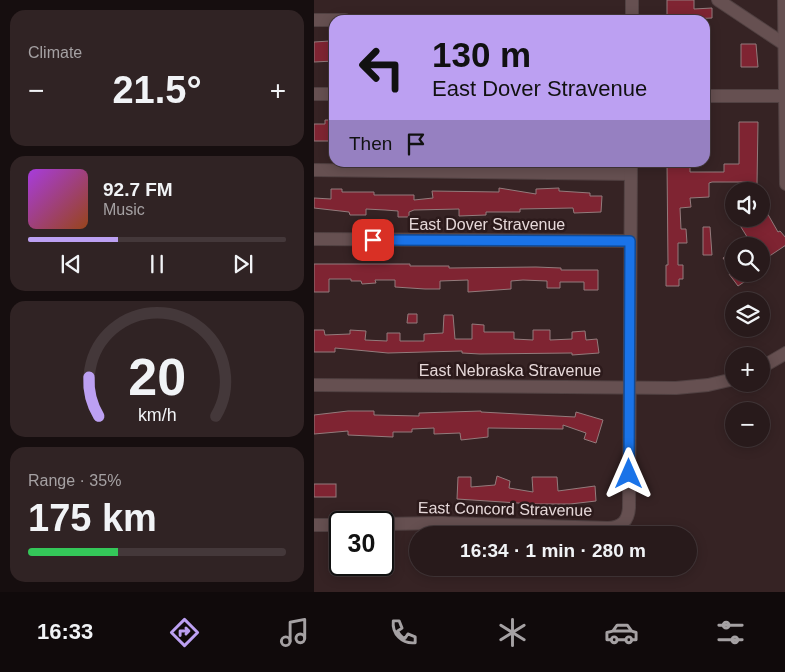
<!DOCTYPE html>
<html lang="en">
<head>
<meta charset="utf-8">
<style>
	:root { --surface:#281a1b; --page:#302324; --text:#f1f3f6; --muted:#a5a1a3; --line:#44383a; --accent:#bca0f2 }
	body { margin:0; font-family:Arial,sans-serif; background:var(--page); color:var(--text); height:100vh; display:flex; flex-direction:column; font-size:19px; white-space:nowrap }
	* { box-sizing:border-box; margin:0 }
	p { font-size:16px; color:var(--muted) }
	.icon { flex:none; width:28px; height:28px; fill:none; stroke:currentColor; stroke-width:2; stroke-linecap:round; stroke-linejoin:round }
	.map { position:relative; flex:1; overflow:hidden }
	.sheet { display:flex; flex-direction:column; gap:10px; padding:10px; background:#160e0f; width:314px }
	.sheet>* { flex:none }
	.guide { position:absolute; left:15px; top:15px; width:381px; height:152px; border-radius:15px; box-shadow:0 2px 12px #0003,0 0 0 1px var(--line); background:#bca0f2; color:#111; overflow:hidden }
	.controls { position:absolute; left:411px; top:182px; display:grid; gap:10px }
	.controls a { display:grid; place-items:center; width:45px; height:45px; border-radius:50%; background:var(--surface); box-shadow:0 2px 12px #0003,0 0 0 1px var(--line); font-size:25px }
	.speed { position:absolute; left:15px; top:511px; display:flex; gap:10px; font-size:25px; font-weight:700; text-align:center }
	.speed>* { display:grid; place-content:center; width:65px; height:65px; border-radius:50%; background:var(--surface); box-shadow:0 2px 12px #0003,0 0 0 1px var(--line); line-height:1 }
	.speed .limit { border:2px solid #111; border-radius:8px; background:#fff; color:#111 }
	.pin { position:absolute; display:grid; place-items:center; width:42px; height:42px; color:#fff; margin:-21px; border-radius:10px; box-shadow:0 2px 8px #0006 }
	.me { position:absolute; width:55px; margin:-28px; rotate:0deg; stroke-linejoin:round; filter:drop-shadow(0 0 4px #0008) }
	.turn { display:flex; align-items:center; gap:18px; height:105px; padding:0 20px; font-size:22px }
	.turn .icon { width:65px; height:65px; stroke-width:2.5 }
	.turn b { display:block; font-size:35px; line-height:42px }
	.then { display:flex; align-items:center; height:48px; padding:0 20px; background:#0003; gap:10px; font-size:19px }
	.big { font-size:38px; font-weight:800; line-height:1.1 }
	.sheet .card { flex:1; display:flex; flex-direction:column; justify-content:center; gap:8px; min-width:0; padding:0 18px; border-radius:15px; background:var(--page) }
	.sheet .dial { align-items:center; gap:0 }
	.dial svg { height:130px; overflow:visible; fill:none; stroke:var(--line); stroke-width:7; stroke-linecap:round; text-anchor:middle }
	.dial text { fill:var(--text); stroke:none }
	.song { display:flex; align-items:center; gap:15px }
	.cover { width:60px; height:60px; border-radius:8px; background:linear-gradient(135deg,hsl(280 70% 55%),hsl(20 70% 35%)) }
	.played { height:5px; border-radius:2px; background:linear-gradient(90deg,var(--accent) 35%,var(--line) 35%) }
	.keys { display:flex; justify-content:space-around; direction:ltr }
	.heat { display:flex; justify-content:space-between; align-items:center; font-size:28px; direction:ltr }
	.charge { height:8px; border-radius:4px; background:linear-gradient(90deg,#34c759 35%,var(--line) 0) }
	.trip { position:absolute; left:95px; top:526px; width:288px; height:50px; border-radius:25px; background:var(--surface); box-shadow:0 2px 12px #0003,0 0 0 1px var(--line); font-weight:800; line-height:50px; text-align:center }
	.tabs { display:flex; height:80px; justify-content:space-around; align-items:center; background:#100a0b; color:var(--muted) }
	.tabs .icon { width:35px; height:35px }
	.tabs .current { color:var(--accent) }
	.tabs b { font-size:22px; color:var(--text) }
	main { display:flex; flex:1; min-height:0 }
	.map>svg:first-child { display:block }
	.building { fill:#7f2432; stroke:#937b7c }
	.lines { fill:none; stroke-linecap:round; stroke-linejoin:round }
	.minor-casing { stroke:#514142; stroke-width:14 }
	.minor { stroke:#665051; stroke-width:12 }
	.route-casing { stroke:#114b97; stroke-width:12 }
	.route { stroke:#1a73e8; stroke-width:9 }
	.labels { text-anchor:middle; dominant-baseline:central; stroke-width:5; stroke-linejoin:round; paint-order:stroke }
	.street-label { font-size:16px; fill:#e6d8d9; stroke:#2c1a1b }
</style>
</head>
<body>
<main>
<section class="sheet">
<div class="card"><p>Climate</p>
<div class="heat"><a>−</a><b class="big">21.5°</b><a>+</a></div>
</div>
<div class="card">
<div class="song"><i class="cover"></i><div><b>92.7 FM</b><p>Music</p></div></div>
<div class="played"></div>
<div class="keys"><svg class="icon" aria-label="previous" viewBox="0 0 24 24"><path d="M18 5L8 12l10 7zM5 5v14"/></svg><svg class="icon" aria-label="pause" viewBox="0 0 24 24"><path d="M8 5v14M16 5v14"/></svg><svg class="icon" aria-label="next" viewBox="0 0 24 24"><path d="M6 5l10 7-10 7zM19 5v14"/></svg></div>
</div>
<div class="card dial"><svg viewBox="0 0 100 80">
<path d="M14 69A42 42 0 1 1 86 69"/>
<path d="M14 69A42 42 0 0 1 8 45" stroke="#bca0f2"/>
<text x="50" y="56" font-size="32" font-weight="700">20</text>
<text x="50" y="72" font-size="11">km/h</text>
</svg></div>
<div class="card"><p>Range · 35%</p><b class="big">175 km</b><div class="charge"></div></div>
</section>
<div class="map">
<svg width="472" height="592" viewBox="0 0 472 592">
	<rect width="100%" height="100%" fill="#362324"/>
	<g class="building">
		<polygon points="353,0 380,0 380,9 398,8 398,18 353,20"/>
		<polygon points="16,41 16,45 20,45 20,61 0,62 0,42"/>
		<polygon points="427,44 442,44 444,67 427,67"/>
		<polygon points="11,120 20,120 20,141 0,141 0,124 11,124"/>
		<polygon points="425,122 444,122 443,184 434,184 434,182 398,182 395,183 395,197 376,198 377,207 366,208 367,229 372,229 373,243 364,243 364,265 369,265 369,279 365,279 365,286 352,286 352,265 354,265 353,162 376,162 376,172 410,172 410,164 425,164"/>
		<polygon points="185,188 222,194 222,189 245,188 245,191 276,193 276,196 288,196 287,212 260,213 259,208 206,209 206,212 172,212 172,215 145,216 145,209 100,210 95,212 95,217 84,217 84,211 71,210 52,209 52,215 36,215 35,212 0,208 0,198 17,199 17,189 28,189 28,192 60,192 60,195 100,195 100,200 119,198 118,191 185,192"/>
		<polygon points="448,204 464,232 466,231 472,238 472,245 448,261 448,246 426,246 435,240 422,219 448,219"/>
		<polygon points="389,227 396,227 398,255 389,255"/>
		<polygon points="420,251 420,273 409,258"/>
		<polygon points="0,264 96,264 96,266 135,266 135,268 222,267 247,268 247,270 284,270 284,290 270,290 270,282 246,282 246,288 233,288 233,281 209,280 197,281 197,289 154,292 154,280 126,281 126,289 111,289 81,287 81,280 61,280 62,283 48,284 47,281 37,281 37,279 15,279 15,292 0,292"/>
		<polygon points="415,274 442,274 424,286"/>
		<polygon points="94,314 103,314 103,323 93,323"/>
		<polygon points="130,315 139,315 141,339 158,339 158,324 170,325 170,332 200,332 200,339 219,340 219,330 236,330 236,340 258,339 258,332 271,331 272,340 283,339 285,353 258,355 258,353 166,354 148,353 148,351 74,353 21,348 21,352 0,352 0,330 10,330 11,335 36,334 36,330 52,331 51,340 73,341 73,333 86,333 86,341 110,341 110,334 129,333"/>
		<polygon points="34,411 60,411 60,415 105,416 105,413 167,411 167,412 261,417 262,412 289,420 282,443 270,439 272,433 249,425 249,429 174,428 174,437 147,440 146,433 120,434 120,428 98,429 98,432 79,432 79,437 34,435 34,431 0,434 0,415"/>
		<polygon points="183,476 196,481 195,488 219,492 218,477 243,477 244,491 281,486 282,501 256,504 219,504 143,499 144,477 157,477 157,487 181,485"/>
		<rect x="0" y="484" width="22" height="13"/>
	</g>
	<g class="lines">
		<defs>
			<g id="minor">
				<polyline points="404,0 470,44"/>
				<polyline points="470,0 472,184"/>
				<polyline points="0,20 31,20"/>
				<polyline points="318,20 318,0"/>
				<polyline points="0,94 20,94"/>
				<polyline points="391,96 472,96"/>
				<polyline points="0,170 316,174"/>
				<polyline points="0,239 316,241"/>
				<polyline points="448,367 472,353"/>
				<polyline points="0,385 362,388 394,385 420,379"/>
				<path d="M69,524L127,523L294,528C307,527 314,522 315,508L317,162"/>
				<polyline points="0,525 26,525"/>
			</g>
		</defs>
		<use href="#minor" class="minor-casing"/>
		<use href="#minor" class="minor"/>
	</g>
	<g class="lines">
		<defs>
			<polyline id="route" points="59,240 316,241 315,474"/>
		</defs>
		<use href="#route" class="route-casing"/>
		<use href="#route" class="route"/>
	</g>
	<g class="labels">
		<g class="street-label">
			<text x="173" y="224">East Dover Stravenue</text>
			<text x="196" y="370">East Nebraska Stravenue</text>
			<text transform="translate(191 509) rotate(1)">East Concord Stravenue</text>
		</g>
	</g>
</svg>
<div class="controls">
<a><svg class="icon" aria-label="sound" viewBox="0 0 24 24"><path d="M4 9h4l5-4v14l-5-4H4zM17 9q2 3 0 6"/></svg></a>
<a><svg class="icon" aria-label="search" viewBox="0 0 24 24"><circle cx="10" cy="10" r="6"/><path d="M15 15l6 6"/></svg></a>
<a><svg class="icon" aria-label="layers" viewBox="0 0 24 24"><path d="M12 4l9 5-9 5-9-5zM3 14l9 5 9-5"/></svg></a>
<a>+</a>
<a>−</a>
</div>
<div class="speed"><div class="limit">30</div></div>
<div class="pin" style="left:59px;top:240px;background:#d93025"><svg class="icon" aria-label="arrive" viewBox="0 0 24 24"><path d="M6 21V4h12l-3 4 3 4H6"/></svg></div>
<svg class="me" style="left:315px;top:474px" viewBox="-20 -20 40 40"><path d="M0-17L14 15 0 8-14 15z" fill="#1a73e8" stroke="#fff" stroke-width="4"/></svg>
<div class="trip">16:34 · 1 min · 280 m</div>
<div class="guide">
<div class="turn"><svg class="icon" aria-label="left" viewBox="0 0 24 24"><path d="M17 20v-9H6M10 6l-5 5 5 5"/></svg><div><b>130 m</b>East Dover Stravenue</div></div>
<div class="then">Then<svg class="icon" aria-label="arrive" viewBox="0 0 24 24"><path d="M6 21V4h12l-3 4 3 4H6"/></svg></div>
</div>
</div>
</main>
<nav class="tabs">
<b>16:33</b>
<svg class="icon current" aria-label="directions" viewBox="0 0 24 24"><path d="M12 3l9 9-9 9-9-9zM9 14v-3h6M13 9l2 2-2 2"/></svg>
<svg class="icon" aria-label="music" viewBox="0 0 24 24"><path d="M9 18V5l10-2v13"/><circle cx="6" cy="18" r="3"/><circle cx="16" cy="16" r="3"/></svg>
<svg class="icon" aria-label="phone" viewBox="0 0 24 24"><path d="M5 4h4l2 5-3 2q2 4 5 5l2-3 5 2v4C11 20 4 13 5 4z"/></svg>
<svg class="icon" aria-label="climate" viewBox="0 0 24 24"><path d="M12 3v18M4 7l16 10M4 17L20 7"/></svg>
<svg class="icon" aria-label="car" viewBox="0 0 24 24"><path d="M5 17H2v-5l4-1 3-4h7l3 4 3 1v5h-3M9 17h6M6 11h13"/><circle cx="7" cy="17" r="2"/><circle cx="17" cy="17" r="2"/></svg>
<svg class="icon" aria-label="filters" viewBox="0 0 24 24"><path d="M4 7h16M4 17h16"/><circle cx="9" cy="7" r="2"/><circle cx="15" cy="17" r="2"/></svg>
</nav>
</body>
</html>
